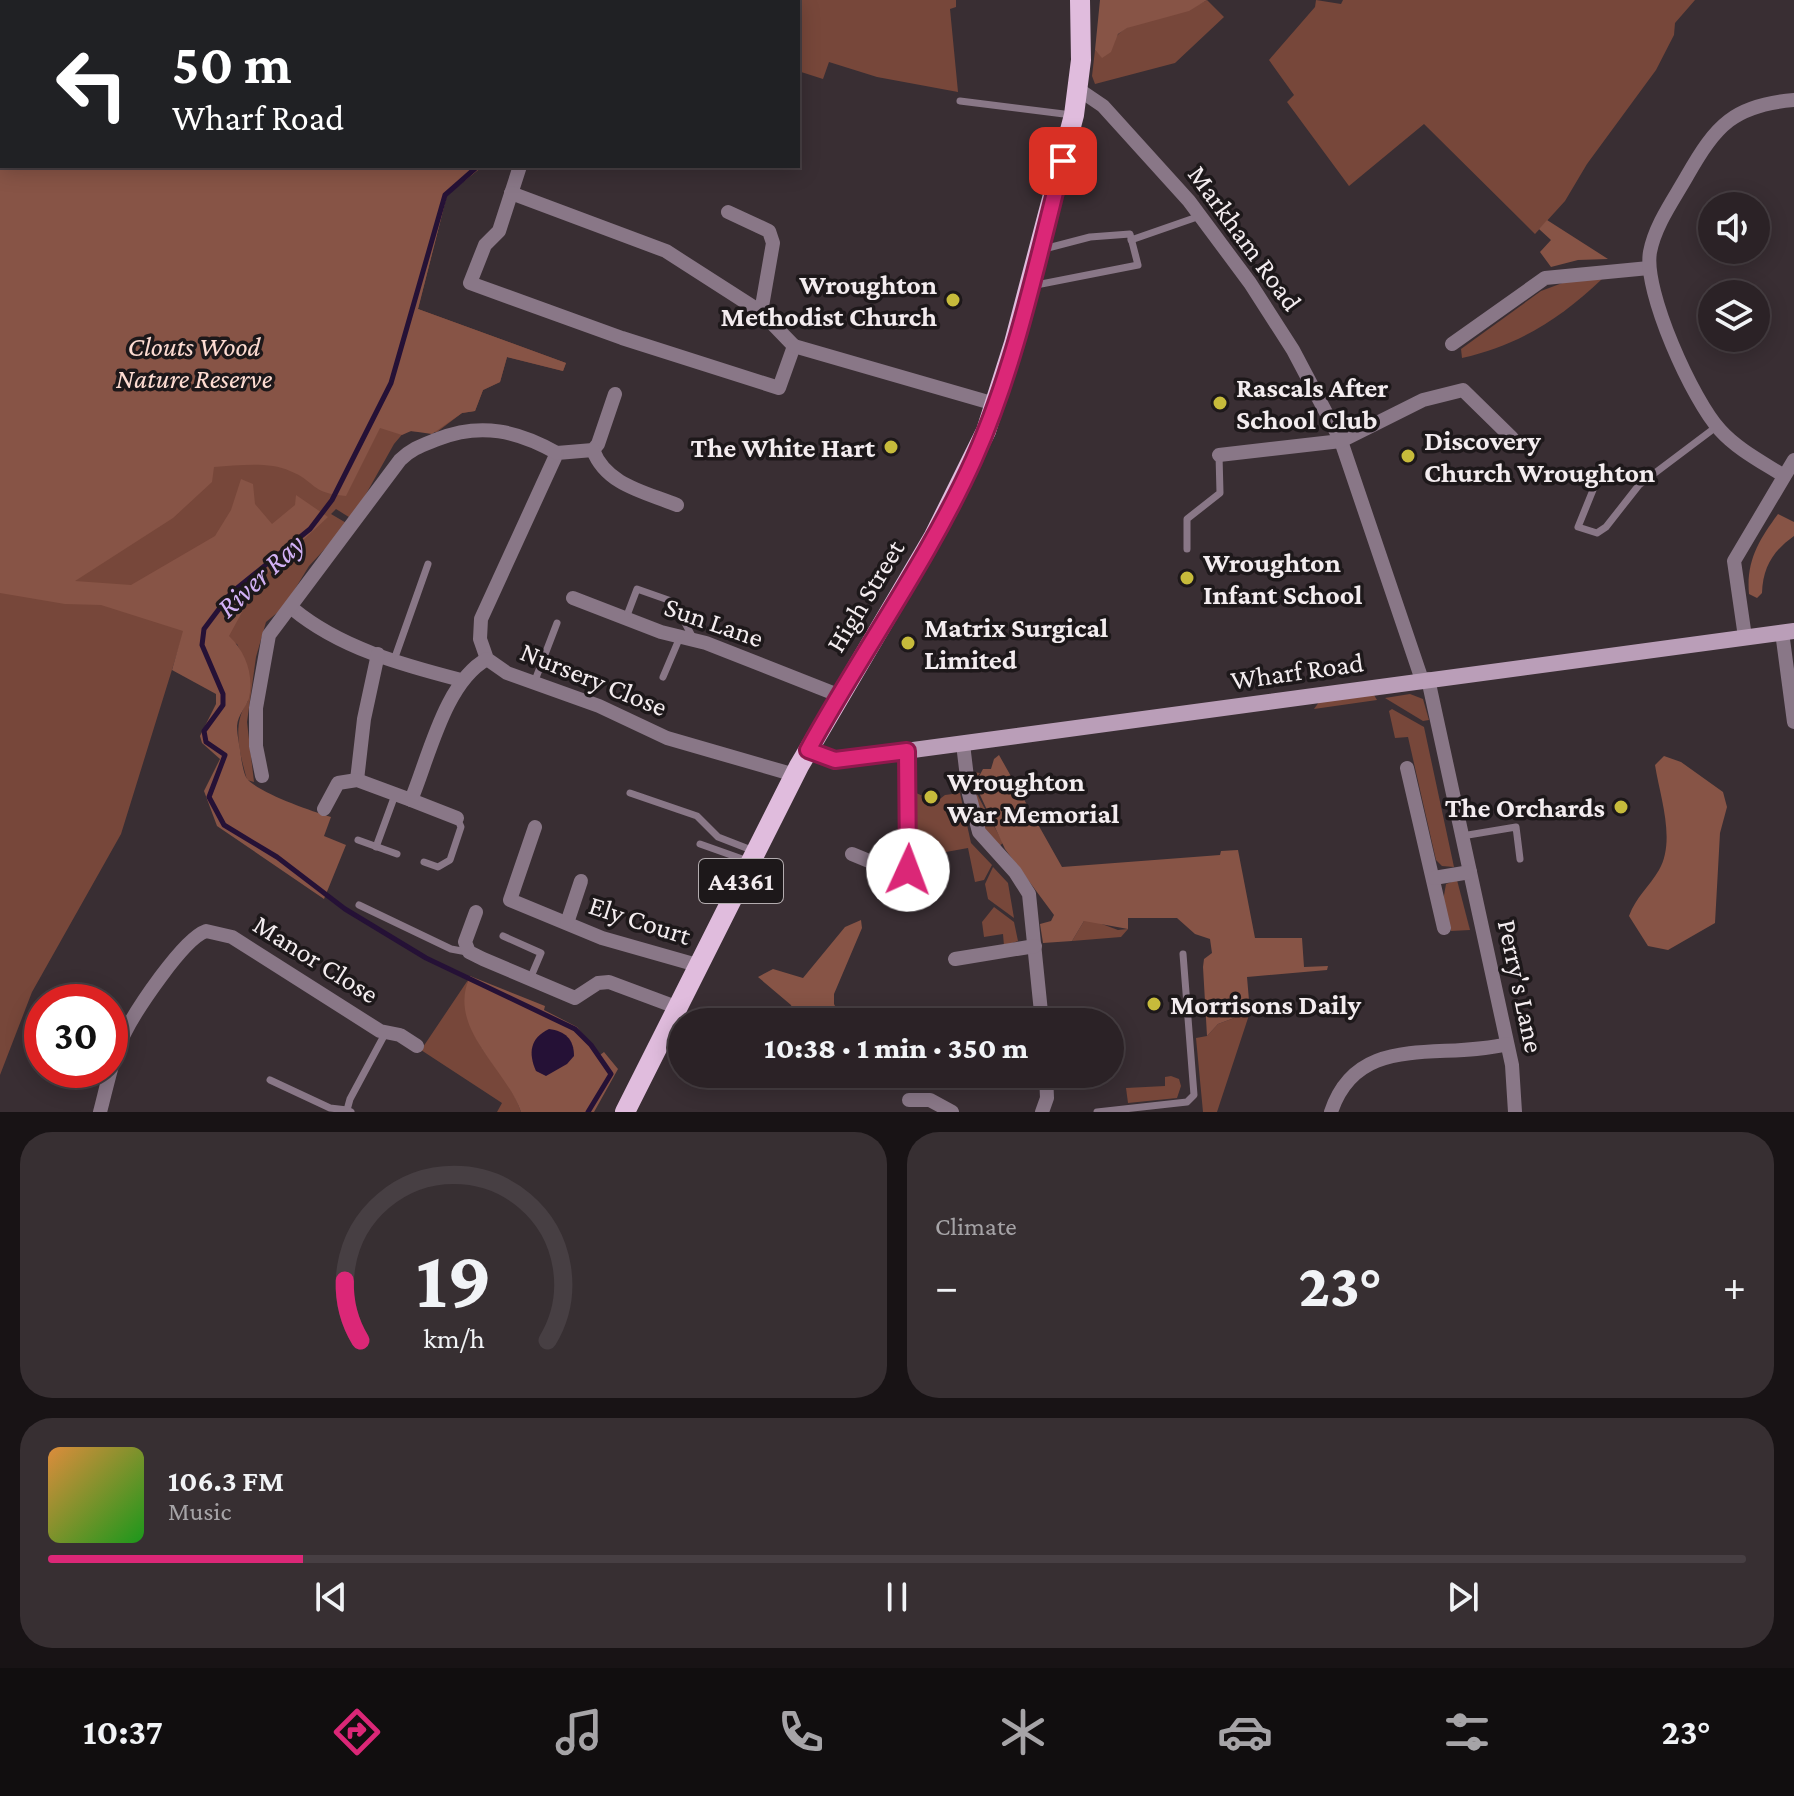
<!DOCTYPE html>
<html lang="en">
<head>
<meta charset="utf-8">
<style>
	:root { --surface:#2b2226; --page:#372f32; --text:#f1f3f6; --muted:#a6a4a7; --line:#473f43; --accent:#db2777 }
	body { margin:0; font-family:"Crimson Pro",serif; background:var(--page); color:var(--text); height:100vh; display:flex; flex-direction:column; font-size:30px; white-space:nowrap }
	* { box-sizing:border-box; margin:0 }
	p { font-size:26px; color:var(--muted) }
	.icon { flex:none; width:44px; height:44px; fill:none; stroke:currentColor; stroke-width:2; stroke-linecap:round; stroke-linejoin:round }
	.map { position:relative; height:1112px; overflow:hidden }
	.drawer { display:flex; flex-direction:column; gap:20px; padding:20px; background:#181315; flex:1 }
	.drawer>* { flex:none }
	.top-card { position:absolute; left:0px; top:0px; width:800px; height:168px; box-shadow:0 4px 20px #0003,0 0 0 2px var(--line); background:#202124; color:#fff; overflow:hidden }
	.buttons { position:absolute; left:1698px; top:192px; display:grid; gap:16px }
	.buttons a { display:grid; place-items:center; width:72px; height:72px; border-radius:50%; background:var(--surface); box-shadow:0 4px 20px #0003,0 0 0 2px var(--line); font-size:40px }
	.speed { position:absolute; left:24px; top:984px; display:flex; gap:16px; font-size:40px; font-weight:700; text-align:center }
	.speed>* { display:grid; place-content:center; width:104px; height:104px; border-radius:50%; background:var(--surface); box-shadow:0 4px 20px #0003,0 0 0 2px var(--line); line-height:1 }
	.speed .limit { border:12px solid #d22; background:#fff; color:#111 }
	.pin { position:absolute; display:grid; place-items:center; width:68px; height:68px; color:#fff; margin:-34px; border-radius:16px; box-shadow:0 4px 12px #0006 }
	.me { position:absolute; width:88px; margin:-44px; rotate:2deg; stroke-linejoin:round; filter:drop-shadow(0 0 6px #0008) }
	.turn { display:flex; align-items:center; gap:28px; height:168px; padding:0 40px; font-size:36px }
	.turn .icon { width:104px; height:104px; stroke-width:2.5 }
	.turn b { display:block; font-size:56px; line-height:68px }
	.big { font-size:60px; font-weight:800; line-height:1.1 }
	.drawer .widget { flex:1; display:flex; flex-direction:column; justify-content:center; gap:12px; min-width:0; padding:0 28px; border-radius:32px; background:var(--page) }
	.drawer .dial { align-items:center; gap:0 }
	.dial svg { height:208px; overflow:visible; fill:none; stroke:var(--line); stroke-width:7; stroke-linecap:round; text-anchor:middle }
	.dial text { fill:var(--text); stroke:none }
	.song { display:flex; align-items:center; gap:24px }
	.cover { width:96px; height:96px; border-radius:12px; background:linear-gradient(135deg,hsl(30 70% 55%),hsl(120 70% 35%)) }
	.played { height:8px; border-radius:4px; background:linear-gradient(90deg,var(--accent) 15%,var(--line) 15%) }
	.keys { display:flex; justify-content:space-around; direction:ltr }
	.heat { display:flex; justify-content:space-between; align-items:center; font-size:44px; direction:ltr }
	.drawer .tiles { flex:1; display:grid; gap:20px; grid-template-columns:1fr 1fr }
	.widget:last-child { grid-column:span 2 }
	.trip { position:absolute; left:668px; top:1008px; width:456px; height:80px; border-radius:40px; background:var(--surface); box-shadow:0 4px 20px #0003,0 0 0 2px var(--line); font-weight:800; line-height:80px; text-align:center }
	.tab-bar { display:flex; height:128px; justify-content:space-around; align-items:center; background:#110e0f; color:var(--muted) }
	.tab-bar .icon { width:56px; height:56px }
	.tab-bar .selected { color:var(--accent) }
	.tab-bar b { font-size:36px; color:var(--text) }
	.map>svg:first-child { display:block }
	.green { fill:#77473a }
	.forest { fill:#875446 }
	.water { fill:#251136 }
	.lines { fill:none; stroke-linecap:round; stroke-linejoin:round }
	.stream { stroke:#251136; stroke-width:5 }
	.lane { stroke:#897787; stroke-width:7 }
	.street { stroke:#897787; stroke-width:14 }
	.secondary { stroke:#ba9eb8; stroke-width:16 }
	.primary { stroke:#e0bcdd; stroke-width:20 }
	.route-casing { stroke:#8e194d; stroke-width:20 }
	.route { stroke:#db2777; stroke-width:14 }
	.poi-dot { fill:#c7bb3b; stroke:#1d181a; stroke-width:3 }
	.labels { text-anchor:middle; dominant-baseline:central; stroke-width:7; stroke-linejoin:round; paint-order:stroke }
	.shield { fill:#1d181a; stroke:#b3acaf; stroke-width:2 }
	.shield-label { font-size:26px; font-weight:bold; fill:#f3ecef }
	.street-label { font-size:28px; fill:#f3ecef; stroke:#1d181a }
	.poi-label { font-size:28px; font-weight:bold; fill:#f3ecef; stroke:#1d181a; text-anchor:start }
	.park-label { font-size:28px; font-style:italic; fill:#fedcd2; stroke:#1d181a }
	.water-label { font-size:30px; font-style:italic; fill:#d2b1f5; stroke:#1d181a }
</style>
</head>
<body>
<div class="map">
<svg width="1794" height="1112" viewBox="0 0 1794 1112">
	<rect width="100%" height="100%" fill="#392e33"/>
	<g class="green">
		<path d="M0,0H956V7L950,9L958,92L877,77L829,62L823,79L798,71V2H2V166H483L447,195L418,309L566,363L563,371L507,357L500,382L483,390L475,411L462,413L437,432L405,431L394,444L352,519L336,509L331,514L348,524L309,566L284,607L266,622L256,657L247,722L254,782L247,780C240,754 231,724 248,701C247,680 247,663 237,644L184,631L121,834L32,992L0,1075Z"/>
		<path d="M1207,0L1224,17L1175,63L1095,84L1092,76L1095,50L1102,57C1108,49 1113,38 1122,31C1143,15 1181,16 1207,0Z"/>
		<polygon points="1316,0 1341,4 1343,0 1695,0 1675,23 1674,35 1656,70 1587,164 1565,201 1535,234 1424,124 1349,186 1287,102 1294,95 1269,60 1315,7"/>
		<path d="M1602,279C1560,319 1519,345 1462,358L1461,349L1541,291L1565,282Z"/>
		<polygon points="1410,694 1423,699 1429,720 1423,721 1385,698"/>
		<polygon points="1374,695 1377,700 1314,709 1319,702"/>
		<polygon points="1392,709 1424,727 1454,867 1442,866 1436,860 1408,737 1395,738 1389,711"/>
		<polygon points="974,772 980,773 976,779 977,794 1003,843 998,847 980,824"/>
		<polygon points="914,792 936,802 945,795 960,793 971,843 992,865 984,880 975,882 968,848 913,858"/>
		<polygon points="993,867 1008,883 1014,918 988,899 985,884"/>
		<polygon points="1457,880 1470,930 1451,931 1443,901 1446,884"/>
		<polygon points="994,907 1014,922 1018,941 1004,946 1003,934 984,937 982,922"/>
		<polygon points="1091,920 1118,930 1128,929 1121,937 1072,941 1084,921"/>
		<path d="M468,980C458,1047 504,1060 521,1112H497L502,1103L421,1050Z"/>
		<polygon points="1250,1012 1217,1112 1203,1112 1196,1038 1207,1036 1218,1024"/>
		<polygon points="1171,1076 1179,1079 1181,1086 1177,1098 1128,1103 1126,1088 1165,1086 1165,1077"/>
	</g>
	<g class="forest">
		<path d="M0,0H490L2,2V166H483L447,195L418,309L566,363L563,371L507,357L500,382L483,390L475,411L462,413L432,434L411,431L402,435L380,428L346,496C309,493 316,481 290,471C268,461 237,466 214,467L212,482L173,518L75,581L131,585L215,536L231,510L241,479L253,484L255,504L272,524L295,505L296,495L328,517L259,581L229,636C246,652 254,676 249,698C246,708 238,714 237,726C237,736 240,747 241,757C242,763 244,776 248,780C263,794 308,810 331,817L324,836L346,845L324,899L217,826L204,791L220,759L202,743L200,736L216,704V694L172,670L183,631L101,605L65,604L0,593Z"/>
		<polygon points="1100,0 1207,0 1189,11 1127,28 1118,34 1111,52 1102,58 1095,50"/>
		<polygon points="1547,220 1608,259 1578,260 1551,267 1540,252 1551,240 1539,229"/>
		<path d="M1778,514L1794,522V536C1773,551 1763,567 1762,593L1757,598L1749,594C1746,561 1759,540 1778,514Z"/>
		<polygon points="999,755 1062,867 1220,855 1221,851 1238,850 1255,938 1302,938 1304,967 1328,966 1327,970 1247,977 1250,1012 1218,1024 1207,1036 1203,967 1204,959 1212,953 1210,939 1195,934 1177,918 1128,918 1128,929 1084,921 1072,941 1043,943 1040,924 1051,921 1054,915 1005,849 975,784 983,769 991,769 994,759"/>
		<path d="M1664,756L1681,762L1723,792L1727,807L1720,833L1715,923L1668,950L1648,946L1629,916C1636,897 1649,887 1659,870C1676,840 1660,797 1655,765Z"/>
		<polygon points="861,920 862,928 834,994 834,1004 843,1022 788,1022 793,1011 791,1005 758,977 773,969 803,978 845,927"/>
		<path d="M470,976L545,1006L544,1010L577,1027L600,1055L604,1052L618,1069L594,1112H521C506,1067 446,1029 470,976Z"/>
	</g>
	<path class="water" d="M549,1029C565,1031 574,1039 574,1056L567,1064L546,1076L536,1071C528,1053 530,1038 549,1029Z"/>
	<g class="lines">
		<g class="stream">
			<polyline points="477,2 478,0"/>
			<polyline points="478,166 445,195 391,383 332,500 310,529 231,593 204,629 202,645 223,694 223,705 204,731 206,742 225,755 209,797 224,825 277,857 345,909 426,958 575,1029 591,1045 611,1074 588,1112"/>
		</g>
		<g class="lane">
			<polyline points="960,101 1072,115"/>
			<polyline points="1131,240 1200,216"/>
			<polyline points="1031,286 1138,265 1130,234 1090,237 1044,249"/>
			<polyline points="1593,490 1578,527 1597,533 1606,527 1639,485 1716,427"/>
			<polyline points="1187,549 1187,519 1220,493 1219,455"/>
			<polyline points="626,618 637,589 674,602 693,638"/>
			<polyline points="394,660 428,564"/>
			<polyline points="663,677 680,637"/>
			<polyline points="534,683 557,623"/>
			<polyline points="630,793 697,816 718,837 754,851"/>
			<polyline points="1462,836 1516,827 1520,859"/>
			<polyline points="358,840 397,854"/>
			<polyline points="700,844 748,861"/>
			<polyline points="376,847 395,795"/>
			<polyline points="424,862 438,867 450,860 461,827 457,818"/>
			<polyline points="359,905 451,949 467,952"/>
			<polyline points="503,936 541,953 530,979"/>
			<polyline points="270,1080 330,1108 347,1110"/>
			<polyline points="351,1112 347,1110 350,1099 386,1032"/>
			<polyline points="1097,1112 1187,1102 1194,1095 1183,954"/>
		</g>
		<g class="street">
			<polyline points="1078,89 1103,106 1189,201 1250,283 1293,350 1341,441 1422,680"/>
			<polyline points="520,166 499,231 485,245 470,283 622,338 779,388 794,346 761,312 773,243 769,231 728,212"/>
			<polyline points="511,193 666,251 761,312"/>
			<polyline points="1452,344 1545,278 1649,268"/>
			<polyline points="794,346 995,404"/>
			<polyline points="615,394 598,444 593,450 557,453 481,619 480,639 487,659 507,673 599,706 667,738 795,775"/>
			<path d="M593,450C606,485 645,492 677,505"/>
			<polyline points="1219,455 1341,441 1423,400 1463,390 1512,438"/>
			<path d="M1784,476C1762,462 1737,449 1720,430C1693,401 1643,291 1650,252C1655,225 1674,199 1687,176C1716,125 1734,105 1794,100"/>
			<polyline points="573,598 661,632 706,643 838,695"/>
			<path d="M293,609C340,648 403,665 461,680"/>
			<polyline points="1782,632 1794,722"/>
			<polyline points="1745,637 1734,561 1794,460"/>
			<polyline points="1428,679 1512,1065 1515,1112"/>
			<polyline points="963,744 969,794 979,832 1015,872 1029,894 1042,1022"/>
			<polyline points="1407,768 1444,928"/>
			<path d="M262,776L256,746V708L269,635L400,460C412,448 423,445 438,439C481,422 518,431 557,453"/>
			<polyline points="357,780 364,719 378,654"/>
			<polyline points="411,800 457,818"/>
			<path d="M324,809L338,783L357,780L411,800C429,757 445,682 487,659"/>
			<polyline points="535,827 510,900 602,938 697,965"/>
			<polyline points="852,854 898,873 907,872 907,751"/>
			<polyline points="1434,878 1470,872"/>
			<polyline points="476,912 465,942 469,952 483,959 575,998 598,983 609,982 676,1007"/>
			<polyline points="567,923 581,881"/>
			<polyline points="955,959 1035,946"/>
			<polyline points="909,1100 930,1100 952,1112"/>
			<path d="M100,1112C107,1086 112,1058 124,1034C136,1010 183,939 206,931L232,937L380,1031L400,1035L417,1046"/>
			<polyline points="1042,1112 1047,1098 1046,1074"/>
			<path d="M1331,1112C1358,1031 1440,1061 1507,1044"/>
		</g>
		<polyline class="secondary" points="808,750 839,760 1794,631"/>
		<polyline class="primary" points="625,1112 799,766 934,536 986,431 1014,343 1074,115 1081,60 1080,0"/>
	</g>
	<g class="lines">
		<defs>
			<path id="route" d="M908,870L907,751L835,760L808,750C861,653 928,561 974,459C1016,365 1037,261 1063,161"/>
		</defs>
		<use href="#route" class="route-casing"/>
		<use href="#route" class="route"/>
	</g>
	<g class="poi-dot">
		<circle cx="953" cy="300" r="8"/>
		<circle cx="1220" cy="403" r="8"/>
		<circle cx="891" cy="447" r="8"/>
		<circle cx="1408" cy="456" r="8"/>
		<circle cx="1187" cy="578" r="8"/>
		<circle cx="908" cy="643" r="8"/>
		<circle cx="931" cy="797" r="8"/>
		<circle cx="1621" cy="807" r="8"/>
		<circle cx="1154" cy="1004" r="8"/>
	</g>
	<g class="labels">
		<rect class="shield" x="699" y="859" width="84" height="44" rx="6"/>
		<g class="shield-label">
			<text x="741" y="881">A4361</text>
		</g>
		<g class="street-label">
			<text transform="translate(1245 238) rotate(54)">Markham Road</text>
			<text transform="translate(865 596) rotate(-59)">High Street</text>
			<text transform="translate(714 622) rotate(19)">Sun Lane</text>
			<text transform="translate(1297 671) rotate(-8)">Wharf Road</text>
			<text transform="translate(594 679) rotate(22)">Nursery Close</text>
			<text transform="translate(640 920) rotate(18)">Ely Court</text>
			<text transform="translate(316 959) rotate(32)">Manor Close</text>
			<text transform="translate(1521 986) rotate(78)">Perry's Lane</text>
		</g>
		<g class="poi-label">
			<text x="937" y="284" text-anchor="end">Wroughton<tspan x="937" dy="32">Methodist Church</tspan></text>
			<text x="1236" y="387">Rascals After<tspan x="1236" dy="32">School Club</tspan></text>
			<text x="1424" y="440">Discovery<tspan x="1424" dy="32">Church Wroughton</tspan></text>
			<text x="875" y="447" text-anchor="end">The White Hart</text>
			<text x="1203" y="562">Wroughton<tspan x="1203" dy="32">Infant School</tspan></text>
			<text x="924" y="627">Matrix Surgical<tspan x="924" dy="32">Limited</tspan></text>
			<text x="947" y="781">Wroughton<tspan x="947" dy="32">War Memorial</tspan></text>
			<text x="1605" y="807" text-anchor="end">The Orchards</text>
			<text x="1170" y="1004">Morrisons Daily</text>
		</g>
		<g class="park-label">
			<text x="194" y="346">Clouts Wood<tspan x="194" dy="32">Nature Reserve</tspan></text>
		</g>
		<g class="water-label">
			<text transform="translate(260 575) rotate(-43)">River Ray</text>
		</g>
	</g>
</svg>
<div class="buttons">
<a><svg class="icon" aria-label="sound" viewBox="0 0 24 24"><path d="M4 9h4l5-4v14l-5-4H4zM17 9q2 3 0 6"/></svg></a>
<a><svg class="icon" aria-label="layers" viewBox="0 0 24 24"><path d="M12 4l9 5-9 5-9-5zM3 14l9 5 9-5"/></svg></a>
</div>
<div class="speed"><div class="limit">30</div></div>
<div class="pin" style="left:1063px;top:161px;background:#d93025"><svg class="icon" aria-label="arrive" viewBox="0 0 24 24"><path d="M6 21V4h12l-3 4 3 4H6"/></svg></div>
<svg class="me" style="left:908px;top:870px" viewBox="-20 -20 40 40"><circle r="19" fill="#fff"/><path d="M0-13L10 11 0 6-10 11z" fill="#db2777"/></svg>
<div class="trip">10:38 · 1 min · 350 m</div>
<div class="top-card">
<div class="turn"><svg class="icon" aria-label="left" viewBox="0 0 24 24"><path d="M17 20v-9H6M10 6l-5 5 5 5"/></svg><div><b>50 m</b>Wharf Road</div></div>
</div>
</div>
<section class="drawer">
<div class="tiles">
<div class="widget dial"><svg viewBox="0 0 100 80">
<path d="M14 69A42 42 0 1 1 86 69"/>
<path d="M14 69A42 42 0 0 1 8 46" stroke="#db2777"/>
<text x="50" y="56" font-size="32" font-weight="700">19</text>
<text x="50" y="72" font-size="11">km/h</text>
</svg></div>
<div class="widget"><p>Climate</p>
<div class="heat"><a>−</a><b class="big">23°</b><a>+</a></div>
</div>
<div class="widget">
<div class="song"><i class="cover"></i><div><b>106.3 FM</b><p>Music</p></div></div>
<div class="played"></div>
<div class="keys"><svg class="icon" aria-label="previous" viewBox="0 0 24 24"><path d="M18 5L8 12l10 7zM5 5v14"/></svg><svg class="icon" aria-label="pause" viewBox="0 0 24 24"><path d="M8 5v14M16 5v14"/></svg><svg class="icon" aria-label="next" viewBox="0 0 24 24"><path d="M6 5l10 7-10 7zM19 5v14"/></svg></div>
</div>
</div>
</section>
<nav class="tab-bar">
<b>10:37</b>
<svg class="icon selected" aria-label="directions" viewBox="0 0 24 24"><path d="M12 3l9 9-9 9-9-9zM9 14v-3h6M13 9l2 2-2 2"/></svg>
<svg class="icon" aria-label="music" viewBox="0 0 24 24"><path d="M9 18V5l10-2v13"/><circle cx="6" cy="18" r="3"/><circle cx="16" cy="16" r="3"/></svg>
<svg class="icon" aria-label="phone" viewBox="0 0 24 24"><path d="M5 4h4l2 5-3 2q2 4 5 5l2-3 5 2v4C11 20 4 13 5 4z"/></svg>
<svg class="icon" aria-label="climate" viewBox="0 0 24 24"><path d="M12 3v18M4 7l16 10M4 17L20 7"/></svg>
<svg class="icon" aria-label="car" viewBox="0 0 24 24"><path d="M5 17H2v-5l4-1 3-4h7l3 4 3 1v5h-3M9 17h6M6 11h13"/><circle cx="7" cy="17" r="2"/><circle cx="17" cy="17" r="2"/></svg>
<svg class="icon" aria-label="filters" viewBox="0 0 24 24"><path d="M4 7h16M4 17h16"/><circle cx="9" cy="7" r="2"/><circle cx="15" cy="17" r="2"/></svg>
<b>23°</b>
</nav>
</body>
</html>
